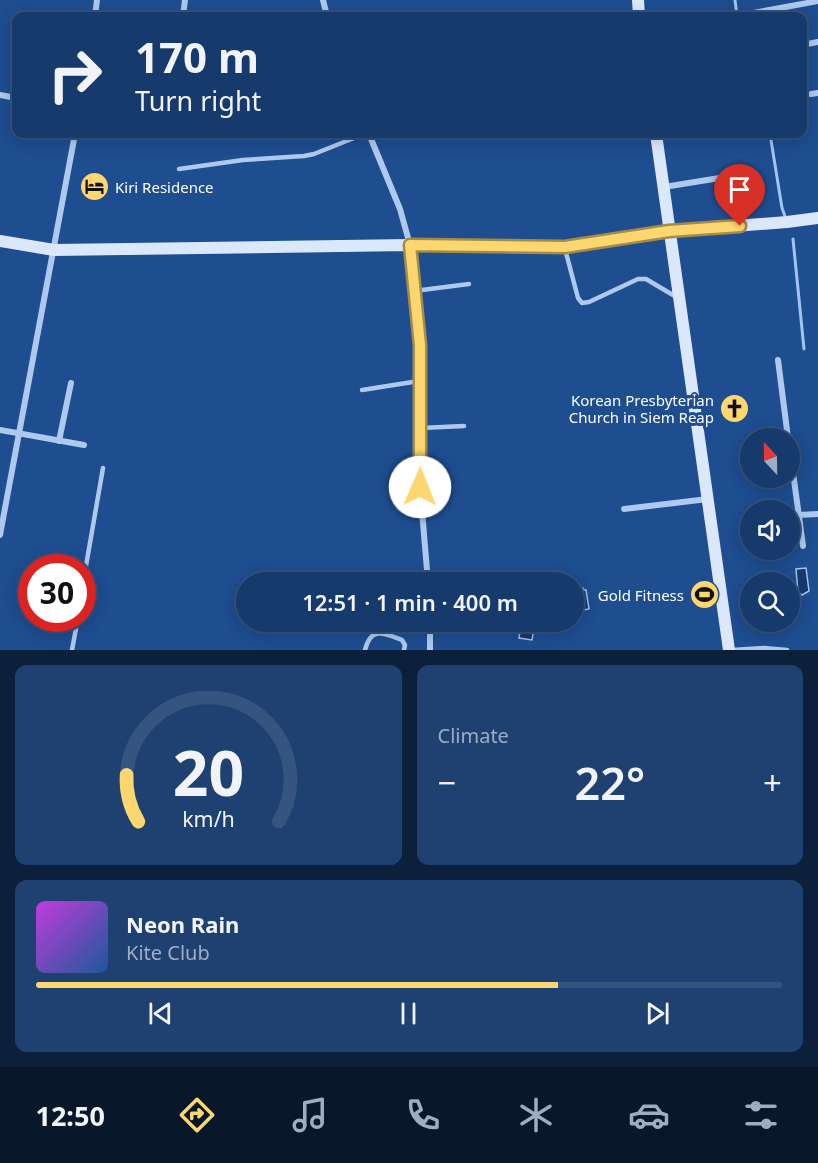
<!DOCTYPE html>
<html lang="en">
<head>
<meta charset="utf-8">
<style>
	:root { --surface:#163a6c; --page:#1f4172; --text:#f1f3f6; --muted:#9eadc2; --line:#35547f; --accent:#fcd66e }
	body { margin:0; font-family:"Noto Sans",sans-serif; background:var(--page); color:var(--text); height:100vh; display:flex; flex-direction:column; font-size:22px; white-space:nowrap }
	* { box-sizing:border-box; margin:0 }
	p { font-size:20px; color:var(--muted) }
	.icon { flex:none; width:33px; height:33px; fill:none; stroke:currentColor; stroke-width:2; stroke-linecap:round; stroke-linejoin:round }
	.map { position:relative; height:650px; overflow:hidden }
	.details { display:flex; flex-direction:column; gap:15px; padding:15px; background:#0c203b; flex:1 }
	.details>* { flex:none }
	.top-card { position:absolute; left:12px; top:12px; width:795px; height:126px; border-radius:12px; box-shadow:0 3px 15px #0003,0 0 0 2px var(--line); background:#163a6c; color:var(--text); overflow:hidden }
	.needle { width:39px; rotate:338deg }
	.fabs { position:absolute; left:740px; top:428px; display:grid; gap:12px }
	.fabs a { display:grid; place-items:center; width:60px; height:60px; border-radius:50%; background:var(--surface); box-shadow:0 3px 15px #0003,0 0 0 2px var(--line); font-size:30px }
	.speed { position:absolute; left:18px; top:554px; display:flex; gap:12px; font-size:30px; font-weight:700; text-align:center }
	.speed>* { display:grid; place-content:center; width:78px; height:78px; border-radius:50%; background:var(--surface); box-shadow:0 3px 15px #0003,0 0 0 2px var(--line); line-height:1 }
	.speed .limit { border:9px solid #d22; background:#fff; color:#111 }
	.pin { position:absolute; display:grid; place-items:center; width:51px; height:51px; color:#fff; margin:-62px -26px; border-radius:50% 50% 50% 0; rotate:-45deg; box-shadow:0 0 6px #0007 }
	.pin .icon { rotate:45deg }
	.me { position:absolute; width:66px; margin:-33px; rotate:1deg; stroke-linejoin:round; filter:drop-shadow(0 0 4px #0008) }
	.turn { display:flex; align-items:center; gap:21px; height:126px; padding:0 24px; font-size:27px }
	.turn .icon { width:78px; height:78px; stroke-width:2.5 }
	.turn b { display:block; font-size:42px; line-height:51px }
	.big { font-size:45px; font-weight:600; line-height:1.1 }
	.details .tile { flex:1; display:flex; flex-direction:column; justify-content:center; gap:9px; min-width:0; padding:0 21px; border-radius:12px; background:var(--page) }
	.details .dial { align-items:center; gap:0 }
	.dial svg { height:156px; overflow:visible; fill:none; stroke:var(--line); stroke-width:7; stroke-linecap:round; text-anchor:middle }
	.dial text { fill:var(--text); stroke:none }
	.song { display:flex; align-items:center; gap:18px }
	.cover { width:72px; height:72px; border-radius:9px; background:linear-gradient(135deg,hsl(290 70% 55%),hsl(210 70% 35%)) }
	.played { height:6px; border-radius:3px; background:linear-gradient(90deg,var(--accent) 70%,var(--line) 70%) }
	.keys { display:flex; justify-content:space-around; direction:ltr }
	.heat { display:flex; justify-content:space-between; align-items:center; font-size:33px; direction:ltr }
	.details .tiles { flex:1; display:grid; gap:15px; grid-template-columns:1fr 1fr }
	.tile:last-child { grid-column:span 2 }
	.trip { position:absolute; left:236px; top:572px; width:348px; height:60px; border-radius:30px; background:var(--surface); box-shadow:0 3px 15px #0003,0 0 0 2px var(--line); font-weight:600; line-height:60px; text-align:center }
	.tab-bar { display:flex; height:96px; justify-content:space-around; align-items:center; background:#09172b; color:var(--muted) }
	.tab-bar .icon { width:42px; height:42px }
	.tab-bar .active { color:var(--accent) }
	.tab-bar b { font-size:27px; color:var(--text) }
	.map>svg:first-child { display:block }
	.water { fill:#15396f; stroke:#a2c4ef; stroke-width:1.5 }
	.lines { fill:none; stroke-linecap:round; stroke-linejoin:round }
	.stream { stroke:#a2c4ef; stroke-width:3 }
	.lane { stroke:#aec9ed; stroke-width:4.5 }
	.street { stroke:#aec9ed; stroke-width:6 }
	.secondary { stroke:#dbe7fa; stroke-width:12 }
	.route-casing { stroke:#a48b48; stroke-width:15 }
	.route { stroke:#fcd66e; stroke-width:10 }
	.labels { text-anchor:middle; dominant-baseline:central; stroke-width:6; stroke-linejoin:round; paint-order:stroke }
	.poi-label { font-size:15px; fill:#fff; stroke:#1e4d90; text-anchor:end }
</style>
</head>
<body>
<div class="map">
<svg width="818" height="650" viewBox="0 0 818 650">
	<rect width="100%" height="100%" fill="#1e4d90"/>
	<g class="water">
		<polygon points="806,568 809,591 802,595 798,592 796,569"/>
		<polygon points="583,588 583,590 586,590 589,609 577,611 573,592 576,592 575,589"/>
		<polygon points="522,621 535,621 532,640 519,638 520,631 517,627 521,624"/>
	</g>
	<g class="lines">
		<g class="stream">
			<polyline points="735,0 737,16"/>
			<polyline points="770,134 782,208 786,219"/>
			<polyline points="793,239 804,349"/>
		</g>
		<g class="lane">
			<polyline points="179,169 243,160 304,156 314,154 364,134"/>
			<polyline points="565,249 578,298 582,303 589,302 638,279 646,279 678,298"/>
			<polyline points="414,291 469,284"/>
			<polyline points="362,390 419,381"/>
			<polyline points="421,428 464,426"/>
			<polyline points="82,589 103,468"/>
			<polyline points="72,650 78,618"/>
			<path d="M365,650C371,626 384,633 402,640L405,645L404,650"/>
			<polyline points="732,650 764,648 787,650"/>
		</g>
		<g class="street">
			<polyline points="323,0 327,16"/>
			<polyline points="748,14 818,1"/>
			<polyline points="95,16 97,0"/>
			<polyline points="183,16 185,0"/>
			<polyline points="802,45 818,42"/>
			<polyline points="811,94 818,93"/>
			<polyline points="0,95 16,98"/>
			<polyline points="369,134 400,209 410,245 420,345 420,487 428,582"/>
			<polyline points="664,187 732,176 736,179 740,195"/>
			<polyline points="778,360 788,438"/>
			<polyline points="0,430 84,445"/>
			<polyline points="59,441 71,383"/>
			<polyline points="789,443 803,546"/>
			<polyline points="624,509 708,499"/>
			<polyline points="798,515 818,514"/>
			<polyline points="0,535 75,134"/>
			<polyline points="430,650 430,621"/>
		</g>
		<g class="secondary">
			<polyline points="638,0 639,16"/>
			<polyline points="656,134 729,650"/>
			<polyline points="0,241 54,250 410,245 565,247 669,231 787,222 818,218"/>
		</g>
	</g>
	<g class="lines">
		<defs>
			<polyline id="route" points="420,487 420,345 410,245 565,247 669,231 740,226"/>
		</defs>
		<use href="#route" class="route-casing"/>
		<use href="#route" class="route"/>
	</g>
	<defs>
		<symbol id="hotel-disc" viewBox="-11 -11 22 22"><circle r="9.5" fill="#fcd66e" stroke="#1e4d90"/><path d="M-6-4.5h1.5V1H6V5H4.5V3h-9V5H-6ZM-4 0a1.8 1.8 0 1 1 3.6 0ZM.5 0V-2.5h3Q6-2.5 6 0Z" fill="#111"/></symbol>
		<symbol id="church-disc" viewBox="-11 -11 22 22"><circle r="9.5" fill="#fcd66e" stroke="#1e4d90"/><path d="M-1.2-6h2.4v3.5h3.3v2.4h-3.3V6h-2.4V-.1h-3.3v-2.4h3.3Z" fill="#111"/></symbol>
		<symbol id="stadium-disc" viewBox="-11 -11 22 22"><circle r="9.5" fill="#fcd66e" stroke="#1e4d90"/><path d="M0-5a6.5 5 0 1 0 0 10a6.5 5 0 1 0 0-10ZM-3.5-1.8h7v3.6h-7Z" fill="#111"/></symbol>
	</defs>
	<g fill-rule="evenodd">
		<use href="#hotel-disc" x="78" y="170" width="33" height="33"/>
		<use href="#church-disc" x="718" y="392" width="33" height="33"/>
		<use href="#stadium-disc" x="688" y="578" width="33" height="33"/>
	</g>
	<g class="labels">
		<g class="poi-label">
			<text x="115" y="187" text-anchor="start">Kiri Residence</text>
			<text x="714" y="400">Korean Presbyterian<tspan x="714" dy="17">Church in Siem Reap</tspan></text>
			<text x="684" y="595">Gold Fitness</text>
		</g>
	</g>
</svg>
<div class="fabs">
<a><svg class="needle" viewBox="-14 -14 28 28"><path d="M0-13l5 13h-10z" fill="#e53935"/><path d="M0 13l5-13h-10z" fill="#9eadc2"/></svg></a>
<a><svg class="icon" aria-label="sound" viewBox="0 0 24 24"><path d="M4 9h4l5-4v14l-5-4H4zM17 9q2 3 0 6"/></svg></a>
<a><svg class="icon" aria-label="search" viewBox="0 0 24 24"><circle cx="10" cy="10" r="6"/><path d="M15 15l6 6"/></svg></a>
</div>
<div class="speed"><div class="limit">30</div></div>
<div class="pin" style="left:740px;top:226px;background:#d93025"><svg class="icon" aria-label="arrive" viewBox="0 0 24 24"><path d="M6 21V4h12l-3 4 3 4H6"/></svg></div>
<svg class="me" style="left:420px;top:487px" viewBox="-20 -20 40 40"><circle r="19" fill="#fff"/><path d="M0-13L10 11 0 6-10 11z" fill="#fcd66e"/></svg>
<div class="trip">12:51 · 1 min · 400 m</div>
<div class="top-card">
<div class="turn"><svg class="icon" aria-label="right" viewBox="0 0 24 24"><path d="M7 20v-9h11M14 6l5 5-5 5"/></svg><div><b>170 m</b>Turn right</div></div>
</div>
</div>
<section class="details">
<div class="tiles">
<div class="tile dial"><svg viewBox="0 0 100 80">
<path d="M14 69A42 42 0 1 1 86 69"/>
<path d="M14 69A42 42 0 0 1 8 45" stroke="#fcd66e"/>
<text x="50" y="56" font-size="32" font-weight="700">20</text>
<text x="50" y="72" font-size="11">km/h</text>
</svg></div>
<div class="tile"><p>Climate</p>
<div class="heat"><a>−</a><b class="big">22°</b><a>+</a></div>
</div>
<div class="tile">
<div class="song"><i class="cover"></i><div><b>Neon Rain</b><p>Kite Club</p></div></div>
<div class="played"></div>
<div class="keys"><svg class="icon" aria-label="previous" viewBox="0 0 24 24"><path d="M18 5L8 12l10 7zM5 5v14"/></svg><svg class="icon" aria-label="pause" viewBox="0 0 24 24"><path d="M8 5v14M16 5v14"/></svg><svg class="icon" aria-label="next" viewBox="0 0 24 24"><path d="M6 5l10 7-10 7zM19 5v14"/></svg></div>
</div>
</div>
</section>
<nav class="tab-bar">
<b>12:50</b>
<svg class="icon active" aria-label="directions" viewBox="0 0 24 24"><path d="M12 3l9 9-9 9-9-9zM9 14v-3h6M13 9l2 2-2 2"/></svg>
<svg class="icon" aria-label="music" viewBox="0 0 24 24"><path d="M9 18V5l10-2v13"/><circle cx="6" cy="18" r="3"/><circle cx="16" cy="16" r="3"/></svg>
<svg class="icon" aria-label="phone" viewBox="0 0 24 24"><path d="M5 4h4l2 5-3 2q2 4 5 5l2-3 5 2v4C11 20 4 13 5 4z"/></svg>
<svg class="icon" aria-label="climate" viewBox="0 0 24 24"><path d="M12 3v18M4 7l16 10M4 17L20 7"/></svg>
<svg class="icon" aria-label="car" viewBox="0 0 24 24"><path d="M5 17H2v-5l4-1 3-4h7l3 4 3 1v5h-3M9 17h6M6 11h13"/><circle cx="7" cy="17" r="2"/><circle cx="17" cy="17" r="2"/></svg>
<svg class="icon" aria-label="filters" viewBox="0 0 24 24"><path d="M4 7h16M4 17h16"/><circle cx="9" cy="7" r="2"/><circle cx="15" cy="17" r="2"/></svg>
</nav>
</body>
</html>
